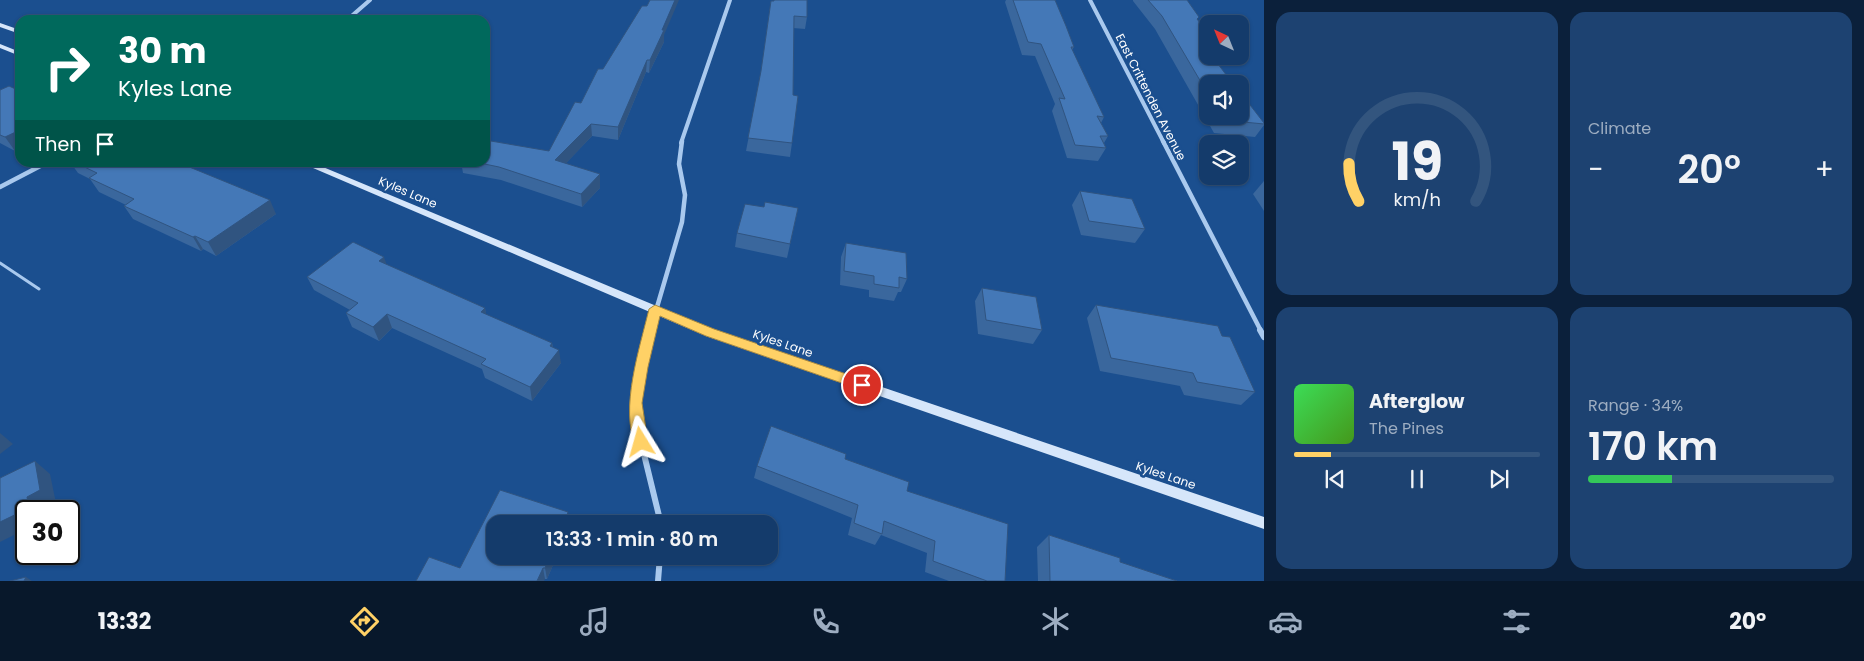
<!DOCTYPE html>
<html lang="en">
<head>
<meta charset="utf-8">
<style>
	:root { --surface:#143b6b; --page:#1d4271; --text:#f1f3f6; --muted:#9dadc1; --line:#33557e; --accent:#ffd166 }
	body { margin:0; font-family:Poppins,sans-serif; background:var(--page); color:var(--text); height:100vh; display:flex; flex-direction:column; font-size:19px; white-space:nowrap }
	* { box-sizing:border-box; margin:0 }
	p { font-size:16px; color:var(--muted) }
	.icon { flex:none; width:28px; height:28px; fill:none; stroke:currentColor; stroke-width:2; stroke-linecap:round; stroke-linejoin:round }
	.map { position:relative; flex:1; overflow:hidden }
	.drawer { display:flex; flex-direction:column; gap:12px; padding:12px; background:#0b203b; width:600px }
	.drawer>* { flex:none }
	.guide { position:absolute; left:15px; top:15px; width:475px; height:152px; border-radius:15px; box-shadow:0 1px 4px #0004,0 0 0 1px var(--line); background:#00695c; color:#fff; overflow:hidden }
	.needle { width:32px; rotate:317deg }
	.buttons { position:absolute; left:1199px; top:15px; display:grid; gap:10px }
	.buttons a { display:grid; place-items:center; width:50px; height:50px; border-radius:10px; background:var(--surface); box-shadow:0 1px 4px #0004,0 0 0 1px var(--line); font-size:25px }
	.speed { position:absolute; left:15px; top:500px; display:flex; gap:10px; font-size:25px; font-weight:700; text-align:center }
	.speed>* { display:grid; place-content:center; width:65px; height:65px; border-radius:50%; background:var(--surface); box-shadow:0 1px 4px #0004,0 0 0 1px var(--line); line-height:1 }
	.speed .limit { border:2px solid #111; border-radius:8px; background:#fff; color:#111 }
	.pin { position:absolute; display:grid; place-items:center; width:42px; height:42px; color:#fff; margin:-21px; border:2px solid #fff; border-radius:50%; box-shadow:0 1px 5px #0007 }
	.me { position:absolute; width:55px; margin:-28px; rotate:352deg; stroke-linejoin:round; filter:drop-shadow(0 0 4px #0008) }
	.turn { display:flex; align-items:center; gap:18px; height:105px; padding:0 20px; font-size:22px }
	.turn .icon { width:65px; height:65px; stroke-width:2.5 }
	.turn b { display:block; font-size:35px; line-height:42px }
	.then { display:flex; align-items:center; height:48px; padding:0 20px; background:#0003; gap:10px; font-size:19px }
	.big { font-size:38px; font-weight:600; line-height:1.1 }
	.drawer .tile { flex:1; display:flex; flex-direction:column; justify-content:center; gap:8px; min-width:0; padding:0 18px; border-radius:15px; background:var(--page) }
	.drawer .dial { align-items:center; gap:0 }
	.dial svg { height:130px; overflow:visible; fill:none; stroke:var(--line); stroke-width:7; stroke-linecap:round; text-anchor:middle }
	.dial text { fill:var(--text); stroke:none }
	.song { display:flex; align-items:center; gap:15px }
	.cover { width:60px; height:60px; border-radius:8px; background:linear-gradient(135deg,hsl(130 70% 55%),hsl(100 70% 35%)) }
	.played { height:5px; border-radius:2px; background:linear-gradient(90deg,var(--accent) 15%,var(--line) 15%) }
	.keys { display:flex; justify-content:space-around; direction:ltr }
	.heat { display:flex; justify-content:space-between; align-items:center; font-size:28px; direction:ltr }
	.charge { height:8px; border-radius:4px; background:linear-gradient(90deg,#34c759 34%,var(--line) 0) }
	.drawer .tiles { flex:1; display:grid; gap:12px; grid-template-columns:repeat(2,1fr) }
	.trip { position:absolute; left:486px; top:515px; width:292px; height:50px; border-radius:15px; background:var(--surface); box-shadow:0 1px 4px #0004,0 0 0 1px var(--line); font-weight:600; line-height:50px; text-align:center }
	.tabs { display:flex; height:80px; justify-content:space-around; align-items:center; background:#08182b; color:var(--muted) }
	.tabs .icon { width:35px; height:35px }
	.tabs .active { color:var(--accent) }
	.tabs b { font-size:22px; color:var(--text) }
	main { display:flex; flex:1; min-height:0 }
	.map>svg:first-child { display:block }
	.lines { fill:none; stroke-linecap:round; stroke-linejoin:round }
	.lane { stroke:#a9c9ee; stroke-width:3 }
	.street-far2 { stroke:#a9c9ee; stroke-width:4 }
	.street-far1 { stroke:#a9c9ee; stroke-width:4.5 }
	.street { stroke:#a9c9ee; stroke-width:6 }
	.secondary { fill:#d6e6fa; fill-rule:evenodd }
	.wall { fill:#3a679d }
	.shaded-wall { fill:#305480 }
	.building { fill:#4478b7; stroke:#305480 }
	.route { fill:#ffd166; stroke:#a68842 }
	.labels { text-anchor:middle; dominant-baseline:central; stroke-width:5; stroke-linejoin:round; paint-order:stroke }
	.street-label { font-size:12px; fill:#fff; stroke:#1b4f8f }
</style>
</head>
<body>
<main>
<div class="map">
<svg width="1264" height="581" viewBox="0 0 1264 581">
	<rect width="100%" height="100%" fill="#1b4f8f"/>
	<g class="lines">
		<polyline class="lane" points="0,263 39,289"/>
		<g class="street-far2">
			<polyline points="1090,0 1164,143"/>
			<polyline points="347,20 370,0"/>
			<polyline points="681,143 730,0"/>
		</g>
		<g class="street-far1">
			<polyline points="1163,141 1261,331"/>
			<polyline points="0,187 48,162"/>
			<polyline points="650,331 682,222 685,195 679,164 682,141"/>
		</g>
		<g class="street">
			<polyline points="650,330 635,403 641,442 661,524"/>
			<polyline points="1260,330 1264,337"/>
			<polyline points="658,581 660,556"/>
		</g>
		<g class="secondary">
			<polygon points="0,23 20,30 20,34 0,27"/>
			<polygon points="0,44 20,52 20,56 0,48"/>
			<polygon points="299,162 311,162 714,330 1264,517 1264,529 706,336"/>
		</g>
	</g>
	<g class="wall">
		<polygon points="1006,0 1055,0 1074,47 1072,50 1104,117 1101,123 1108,136 1104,143 1106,148 1098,161 1067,158 1052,111 1055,104 1035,56 1022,55 1005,2"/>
		<polygon points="1133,0 1187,0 1198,20 1208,33 1208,56 1221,61 1208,84 1208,116 1240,116 1264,123 1264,125 1255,137 1214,133 1155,29 1133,1"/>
		<polygon points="771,1 807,17 805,29 793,28 792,143 790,157 746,151 761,73"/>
		<polygon points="647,6 664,35 664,42 649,73 646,72 618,140 592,136 565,164 600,174 600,188 582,207 501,180 463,173 461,162 485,162 549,151 603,69"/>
		<polygon points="0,90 15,151 0,143"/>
		<polygon points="70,162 171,162 276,214 216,256 203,249 201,251 133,219 124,206 126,205 99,192 90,179 78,173"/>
		<polygon points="1264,181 1264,211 1253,194"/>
		<polygon points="1080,191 1145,229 1135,243 1081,235 1072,205"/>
		<polygon points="764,207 798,208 787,258 735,247 737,233"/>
		<polygon points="846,243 907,279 901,292 898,292 894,301 869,297 869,290 840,285 841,257"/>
		<polygon points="387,265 485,308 486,315 552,343 553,347 561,363 532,401 485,378 482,369 392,328 379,341 352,327 346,313 350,310 314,290 307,277"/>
		<polygon points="982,288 1042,330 1033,344 978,334 975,301"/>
		<polygon points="1096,305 1222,336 1255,392 1241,405 1184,395 1180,386 1100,371 1087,318"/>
		<polygon points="845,459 907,491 1005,581 949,581 925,572 927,553 881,535 875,545 848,535 852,518 754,478 757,466"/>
		<polygon points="1049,535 1120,562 1177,581 1038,581 1037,547"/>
		<polygon points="557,556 547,579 545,579 416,581 460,568"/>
	</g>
	<g class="shaded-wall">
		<polygon points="675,0 679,0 664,35 664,42 649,73 650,60"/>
		<polygon points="647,60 646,72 618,140 618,127"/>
		<polygon points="591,124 592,136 556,174 555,160"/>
		<polygon points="20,130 20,148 15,151 5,137"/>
		<polygon points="600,174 600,188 582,207 581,194"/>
		<polygon points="270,200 276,214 216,256 208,242"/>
		<polygon points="195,236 203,249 201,251 193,237"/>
		<polygon points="384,257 389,271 379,261"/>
		<polygon points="485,308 488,322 481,312"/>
		<polygon points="387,314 392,328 379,341 373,327"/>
		<polygon points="552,343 554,356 559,350 561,363 532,401 530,387 550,346"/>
		<polygon points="0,433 13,444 0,454"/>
		<polygon points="35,461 50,474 56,503 43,509 43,511 26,511 26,529 0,542 0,522 27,497"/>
		<polygon points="568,512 570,524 564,524"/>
		<polygon points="550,556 557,556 547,579 545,568"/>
		<polygon points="543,568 545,579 544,581 537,581"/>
		<polygon points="26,577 32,581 24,581"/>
	</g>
	<g class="building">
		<polygon points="650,0 675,0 662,30 664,30 650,60 647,60 618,127 591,124 555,160 600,174 581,194 499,167 475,162 485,162 485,140 549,151 575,102 581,103 598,69 603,69 642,6 647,6"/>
		<polygon points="774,0 807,0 807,17 794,16 793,95 798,96 792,143 748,138 761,71 771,1 774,1"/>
		<polygon points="1013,0 1055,0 1066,26 1074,47 1071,47 1104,117 1097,116 1108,136 1100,136 1106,148 1075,145 1059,98 1065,99 1041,44 1028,42"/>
		<polygon points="1148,0 1187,0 1199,17 1197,19 1208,33 1208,39 1206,39 1208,41 1208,56 1218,56 1221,61 1215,60 1233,84 1208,84 1208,94 1162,16"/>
		<polygon points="9,86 20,91 20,130 5,137 0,135 0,90"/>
		<polygon points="1240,92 1264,123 1264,124 1223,120 1221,116 1240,116"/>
		<polygon points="74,162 171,162 179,166 182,164 270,200 208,242 195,236 193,237 124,206 134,199 89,178 97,173"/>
		<polygon points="1080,191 1132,199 1145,229 1089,221"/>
		<polygon points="765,202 798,208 790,244 737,233 745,204 764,207"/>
		<polygon points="353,242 384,257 379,261 485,308 481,312 552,343 550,346 559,350 530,387 481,364 486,359 387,314 373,327 346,313 358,303 307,277"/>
		<polygon points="846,243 906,253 907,279 899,277 899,288 874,284 874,276 844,271"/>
		<polygon points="982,288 1036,297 1042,330 986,320"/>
		<polygon points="1096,305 1218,326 1222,336 1230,337 1255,392 1197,382 1193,373 1111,358"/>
		<polygon points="771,426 846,454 845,459 909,482 907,491 1008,524 1005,581 987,581 933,561 935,541 884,521 882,534 854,523 858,505 757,466"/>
		<polygon points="35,461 40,490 27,497 29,508 0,522 0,478"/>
		<polygon points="500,490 568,512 564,524 495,524 495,556 550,556 545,568 543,568 537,581 416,581 429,557 460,568"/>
		<polygon points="1049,535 1120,558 1120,562 1177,581 1050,581"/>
		<polygon points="26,577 24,581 10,581"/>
	</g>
	<path class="route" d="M655,305L714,329L867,381L869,385L867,388L862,390L706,336L660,316L648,367L642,403L648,442L646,446L641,448L636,446C619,410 640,347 649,309Z"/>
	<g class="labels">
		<g class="street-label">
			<text transform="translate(1151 97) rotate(63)">East Crittenden Avenue</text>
			<text transform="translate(408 192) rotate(23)">Kyles Lane</text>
			<text transform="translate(783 343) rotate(19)">Kyles Lane</text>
			<text transform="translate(1166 475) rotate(19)">Kyles Lane</text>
		</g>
	</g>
</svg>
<div class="buttons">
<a><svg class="needle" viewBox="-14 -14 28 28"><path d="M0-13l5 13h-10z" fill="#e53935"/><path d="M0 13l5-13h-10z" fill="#9dadc1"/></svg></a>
<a><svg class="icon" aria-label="sound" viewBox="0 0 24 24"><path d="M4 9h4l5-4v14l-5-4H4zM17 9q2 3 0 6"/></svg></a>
<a><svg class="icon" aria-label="layers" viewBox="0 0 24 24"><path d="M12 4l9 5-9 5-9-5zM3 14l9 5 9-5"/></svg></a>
</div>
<div class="speed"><div class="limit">30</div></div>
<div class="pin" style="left:862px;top:385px;background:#d93025"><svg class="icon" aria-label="arrive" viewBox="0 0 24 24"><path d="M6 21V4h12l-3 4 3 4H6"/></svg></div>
<svg class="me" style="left:641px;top:442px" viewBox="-20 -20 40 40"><path d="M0-17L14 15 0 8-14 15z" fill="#ffd166" stroke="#fff" stroke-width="4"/></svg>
<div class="trip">13:33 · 1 min · 80 m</div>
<div class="guide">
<div class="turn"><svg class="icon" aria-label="right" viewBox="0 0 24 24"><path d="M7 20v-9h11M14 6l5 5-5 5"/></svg><div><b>30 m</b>Kyles Lane</div></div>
<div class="then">Then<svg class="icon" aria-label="arrive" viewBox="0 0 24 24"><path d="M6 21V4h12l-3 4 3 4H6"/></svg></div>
</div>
</div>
<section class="drawer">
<div class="tiles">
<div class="tile dial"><svg viewBox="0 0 100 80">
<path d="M14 69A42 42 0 1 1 86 69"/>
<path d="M14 69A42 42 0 0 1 8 46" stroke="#ffd166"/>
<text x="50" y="56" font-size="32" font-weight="700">19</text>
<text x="50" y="72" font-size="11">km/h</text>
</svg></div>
<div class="tile"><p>Climate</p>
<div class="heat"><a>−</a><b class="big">20°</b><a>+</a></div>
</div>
<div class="tile">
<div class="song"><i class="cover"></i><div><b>Afterglow</b><p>The Pines</p></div></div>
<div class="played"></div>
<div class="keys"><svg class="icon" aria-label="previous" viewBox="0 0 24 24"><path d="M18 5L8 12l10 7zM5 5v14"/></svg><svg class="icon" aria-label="pause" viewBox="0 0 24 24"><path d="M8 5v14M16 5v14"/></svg><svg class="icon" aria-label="next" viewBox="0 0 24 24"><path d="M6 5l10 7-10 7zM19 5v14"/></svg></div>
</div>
<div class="tile"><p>Range · 34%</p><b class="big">170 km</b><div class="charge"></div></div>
</div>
</section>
</main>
<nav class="tabs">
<b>13:32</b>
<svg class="icon active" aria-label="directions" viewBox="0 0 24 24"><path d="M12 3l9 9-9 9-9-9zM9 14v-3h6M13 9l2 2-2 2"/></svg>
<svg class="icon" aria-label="music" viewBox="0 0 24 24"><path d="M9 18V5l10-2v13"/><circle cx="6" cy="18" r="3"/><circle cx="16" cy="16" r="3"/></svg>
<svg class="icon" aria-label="phone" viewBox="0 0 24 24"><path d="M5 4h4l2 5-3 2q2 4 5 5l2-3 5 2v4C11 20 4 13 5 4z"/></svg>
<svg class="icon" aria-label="climate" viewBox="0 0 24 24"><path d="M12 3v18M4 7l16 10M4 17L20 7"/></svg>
<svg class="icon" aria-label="car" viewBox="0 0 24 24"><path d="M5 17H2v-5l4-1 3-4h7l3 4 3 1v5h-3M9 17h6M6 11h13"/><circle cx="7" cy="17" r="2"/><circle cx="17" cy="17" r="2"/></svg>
<svg class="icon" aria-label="filters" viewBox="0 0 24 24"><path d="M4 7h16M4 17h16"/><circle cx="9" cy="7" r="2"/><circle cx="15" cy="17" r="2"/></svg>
<b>20°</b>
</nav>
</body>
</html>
